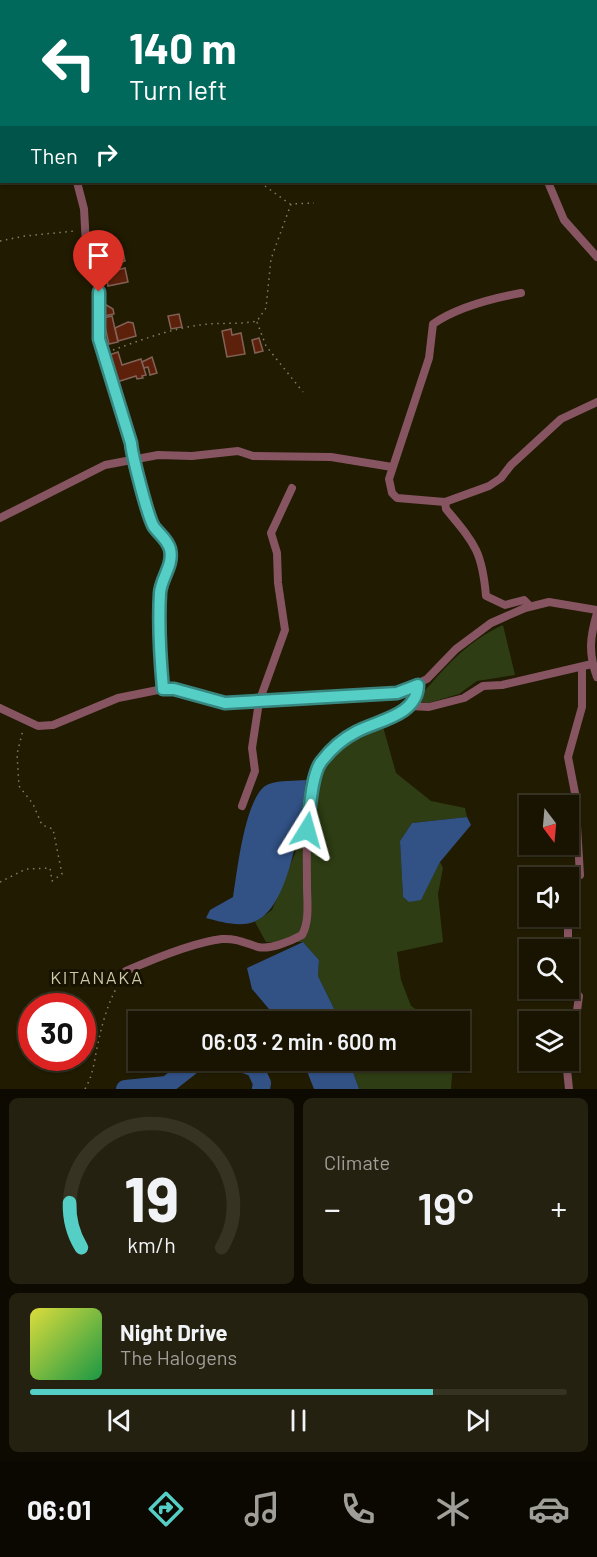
<!DOCTYPE html>
<html lang="en">
<head>
<meta charset="utf-8">
<style>
	:root { --surface:#181401; --page:#252110; --text:#f1f3f6; --muted:#9f9e99; --line:#363323; --accent:#55cec5 }
	body { margin:0; font-family:Barlow,sans-serif; background:var(--page); color:var(--text); height:100vh; display:flex; flex-direction:column; font-size:22px; white-space:nowrap }
	* { box-sizing:border-box; margin:0 }
	p { font-size:20px; color:var(--muted) }
	.icon { flex:none; width:33px; height:33px; fill:none; stroke:currentColor; stroke-width:2; stroke-linecap:round; stroke-linejoin:round }
	.map { position:relative; height:1089px; overflow:hidden }
	.side { display:flex; flex-direction:column; gap:9px; padding:9px; background:#0d0b01; flex:1 }
	.side>* { flex:none }
	.banner { position:absolute; left:0px; top:0px; width:597px; height:183px; box-shadow:0 2px 4px #0004,0 0 0 2px var(--line); background:#00695c; color:#fff; overflow:hidden }
	.needle { width:39px; rotate:164deg }
	.tools { position:absolute; left:519px; top:795px; display:grid; gap:12px }
	.tools a { display:grid; place-items:center; width:60px; height:60px; border-radius:0px; background:var(--surface); box-shadow:0 2px 4px #0004,0 0 0 2px var(--line); font-size:30px }
	.speed { position:absolute; left:18px; top:993px; display:flex; gap:12px; font-size:30px; font-weight:700; text-align:center }
	.speed>* { display:grid; place-content:center; width:78px; height:78px; border-radius:50%; background:var(--surface); box-shadow:0 2px 4px #0004,0 0 0 2px var(--line); line-height:1 }
	.speed .limit { border:9px solid #d22; background:#fff; color:#111 }
	.pin { position:absolute; display:grid; place-items:center; width:51px; height:51px; color:#fff; margin:-62px -26px; border-radius:50% 50% 50% 0; rotate:-45deg; box-shadow:0 0 6px #0007 }
	.pin .icon { rotate:45deg }
	.me { position:absolute; width:66px; margin:-33px; rotate:8deg; stroke-linejoin:round; filter:drop-shadow(0 0 4px #0008) }
	.turn { display:flex; align-items:center; gap:21px; height:126px; padding:0 30px; font-size:27px }
	.turn .icon { width:78px; height:78px; stroke-width:2.5 }
	.turn b { display:block; font-size:42px; line-height:51px }
	.then { display:flex; align-items:center; height:57px; padding:0 30px; background:#0003; gap:12px; font-size:22px }
	.big { font-size:45px; font-weight:600; line-height:1.1 }
	.side .tile { flex:1; display:flex; flex-direction:column; justify-content:center; gap:9px; min-width:0; padding:0 21px; border-radius:9px; background:var(--page) }
	.side .dial { align-items:center; gap:0 }
	.dial svg { height:156px; overflow:visible; fill:none; stroke:var(--line); stroke-width:7; stroke-linecap:round; text-anchor:middle }
	.dial text { fill:var(--text); stroke:none }
	.song { display:flex; align-items:center; gap:18px }
	.cover { width:72px; height:72px; border-radius:9px; background:linear-gradient(135deg,hsl(60 70% 55%),hsl(140 70% 35%)) }
	.played { height:6px; border-radius:3px; background:linear-gradient(90deg,var(--accent) 75%,var(--line) 75%) }
	.keys { display:flex; justify-content:space-around; direction:ltr }
	.heat { display:flex; justify-content:space-between; align-items:center; font-size:33px; direction:ltr }
	.side .tiles { flex:1; display:grid; gap:9px; grid-template-columns:1fr 1fr }
	.tile:last-child { grid-column:span 2 }
	.trip { position:absolute; left:128px; top:1011px; width:342px; height:60px; border-radius:0px; background:var(--surface); box-shadow:0 2px 4px #0004,0 0 0 2px var(--line); font-weight:600; line-height:60px; text-align:center }
	.dock { display:flex; height:96px; justify-content:space-around; align-items:center; background:#0a0800; color:var(--muted) }
	.dock .icon { width:42px; height:42px }
	.dock .selected { color:var(--accent) }
	.dock b { font-size:27px; color:var(--text) }
	.map>svg:first-child { display:block }
	.green { fill:#2e3d13 }
	.water { fill:#325286 }
	.lines { fill:none; stroke-linecap:round; stroke-linejoin:round }
	.stream { stroke:#325286; stroke-width:3 }
	.river { stroke:#325286; stroke-width:18 }
	.building { fill:#5d200a; stroke:#826257; stroke-width:1.5 }
	.path { stroke:#827f69; stroke-width:1.5; stroke-dasharray:1.5 4.5; stroke-linecap:butt }
	.minor { stroke:#875462; stroke-width:8 }
	.route-casing { stroke:#378680; stroke-width:15 }
	.route { stroke:#55cec5; stroke-width:10 }
	.labels { text-anchor:middle; dominant-baseline:central; stroke-width:6; stroke-linejoin:round; paint-order:stroke }
	.quarter-label { font-size:18px; letter-spacing:1.5px; fill:#cdc8a7; stroke:#171200 }
</style>
</head>
<body>
<div class="map">
<svg width="597" height="1089" viewBox="0 0 597 1089">
	<rect width="100%" height="100%" fill="#201b01"/>
	<g class="green">
		<path d="M503,625L515,675L477,681L459,694L428,703L416,701C442,671 466,641 503,625Z"/>
		<polygon points="382,723 396,773 431,801 465,808 467,817 412,823 400,841 403,897 409,902 421,899 440,862 443,868 438,894 443,942 397,952 401,980 411,1006 435,1021 340,1021 318,976 319,960 303,942 266,942 255,922 272,910 296,851 306,780 349,736"/>
		<polygon points="349,1061 453,1061 451,1089 359,1089"/>
	</g>
	<g class="water">
		<path d="M306,780C301,816 291,905 256,921C241,928 221,922 206,918L210,910L233,897C237,874 245,792 269,784C280,780 295,781 306,780Z"/>
		<polygon points="467,817 471,825 440,862 421,900 409,902 403,897 400,841 412,823"/>
		<polygon points="303,942 319,960 318,976 340,1021 279,1021 252,989 247,968"/>
		<polygon points="303,1061 349,1061 359,1089 314,1089"/>
	</g>
	<g class="lines">
		<polyline class="stream" points="365,2 367,0"/>
		<g class="river">
			<polyline points="233,1060 255,1068 262,1083 261,1089"/>
			<polyline points="125,1089 167,1085 199,1060"/>
		</g>
	</g>
	<g class="building">
		<polygon points="123,252 125,261 115,264 113,254"/>
		<polygon points="125,268 128,282 108,286 106,273"/>
		<polygon points="103,303 113,309 114,314 104,316"/>
		<polygon points="179,314 182,327 171,329 168,316"/>
		<polygon points="112,316 118,342 109,344 103,318"/>
		<polygon points="128,322 133,323 136,336 118,341 115,328"/>
		<polygon points="231,329 232,335 241,333 245,354 227,357 222,331"/>
		<polygon points="259,338 263,351 255,353 252,340"/>
		<polygon points="118,352 122,365 141,359 146,375 142,376 143,378 137,379 136,376 117,382 109,355"/>
		<polygon points="152,357 157,373 150,375 148,367 144,368 142,362"/>
	</g>
	<g class="lines">
		<g class="path">
			<polyline points="320,0 321,2"/>
			<polyline points="596,18 597,18"/>
			<polyline points="596,65 597,65"/>
			<polyline points="265,186 290,204"/>
			<polyline points="0,241 25,236 75,231"/>
			<polyline points="257,322 266,346 303,392"/>
			<path d="M113,350C141,340 170,329 200,325C219,322 238,325 257,321L266,308L271,259L291,204L314,203"/>
			<polyline points="0,882 26,869 50,868 52,881 62,874 53,829 42,825 33,804 19,786 17,754 23,730"/>
			<path d="M85,1089C93,1075 94,1063 97,1048C102,1024 108,1001 121,980"/>
		</g>
		<g class="minor">
			<polyline points="470,0 471,2"/>
			<polyline points="51,2 51,0"/>
			<polyline points="77,182 84,209 86,245 98,283 99,339 117,392 131,443 132,459 152,521 166,539 171,551 170,564 160,591 158,634 163,689"/>
			<polyline points="548,182 564,220 597,257"/>
			<path d="M521,293C494,298 456,308 433,324L429,358L389,479L392,493L397,498L445,502L489,486L501,478L511,465L561,419L597,402"/>
			<path d="M445,502L446,509C474,543 482,550 486,596L505,605L524,600L530,606"/>
			<polyline points="0,518 105,465 158,455 192,456 238,451 253,456 331,457 392,467"/>
			<path d="M597,613C590,637 588,653 597,677"/>
			<polyline points="410,706 429,707 464,698 483,686 502,685 592,664"/>
			<polyline points="0,708 38,726 53,725 118,698 163,689 174,689 225,703 397,693 427,679 456,649 491,623 525,608 549,602 597,610"/>
			<polyline points="242,806 255,771 252,748 259,702 285,630 278,583 277,553 271,533 292,488"/>
			<polyline points="568,878 580,875 575,793 568,757 582,707 582,668"/>
			<polyline points="568,950 568,911"/>
			<path d="M126,971C151,960 196,942 222,939C236,938 245,943 258,947C270,950 291,941 302,935C310,921 307,901 307,885C307,847 304,802 319,766C336,725 417,726 418,685"/>
			<polyline points="568,981 579,996 576,1018 568,1025"/>
			<polyline points="566,1060 569,1089"/>
		</g>
	</g>
	<g class="lines">
		<defs>
			<path id="route" d="M99,292V339L131,443C132,455 148,518 154,527C160,535 167,539 170,549C174,565 161,578 160,593C158,627 160,656 163,689H174L225,703L397,693L418,685C417,716 378,720 356,732C342,739 331,749 321,762C311,776 310,812 307,830"/>
		</defs>
		<use href="#route" class="route-casing"/>
		<use href="#route" class="route"/>
	</g>
	<g class="labels">
		<g class="quarter-label">
			<text x="97" y="977">KITANAKA</text>
		</g>
	</g>
</svg>
<div class="tools">
<a><svg class="needle" viewBox="-14 -14 28 28"><path d="M0-13l5 13h-10z" fill="#e53935"/><path d="M0 13l5-13h-10z" fill="#9f9e99"/></svg></a>
<a><svg class="icon" aria-label="sound" viewBox="0 0 24 24"><path d="M4 9h4l5-4v14l-5-4H4zM17 9q2 3 0 6"/></svg></a>
<a><svg class="icon" aria-label="search" viewBox="0 0 24 24"><circle cx="10" cy="10" r="6"/><path d="M15 15l6 6"/></svg></a>
<a><svg class="icon" aria-label="layers" viewBox="0 0 24 24"><path d="M12 4l9 5-9 5-9-5zM3 14l9 5 9-5"/></svg></a>
</div>
<div class="speed"><div class="limit">30</div></div>
<div class="pin" style="left:99px;top:292px;background:#d93025"><svg class="icon" aria-label="arrive" viewBox="0 0 24 24"><path d="M6 21V4h12l-3 4 3 4H6"/></svg></div>
<svg class="me" style="left:307px;top:830px" viewBox="-20 -20 40 40"><path d="M0-17L14 15 0 8-14 15z" fill="#55cec5" stroke="#fff" stroke-width="4"/></svg>
<div class="trip">06:03 · 2 min · 600 m</div>
<div class="banner">
<div class="turn"><svg class="icon" aria-label="left" viewBox="0 0 24 24"><path d="M17 20v-9H6M10 6l-5 5 5 5"/></svg><div><b>140 m</b>Turn left</div></div>
<div class="then">Then<svg class="icon" aria-label="right" viewBox="0 0 24 24"><path d="M7 20v-9h11M14 6l5 5-5 5"/></svg></div>
</div>
</div>
<section class="side">
<div class="tiles">
<div class="tile dial"><svg viewBox="0 0 100 80">
<path d="M14 69A42 42 0 1 1 86 69"/>
<path d="M14 69A42 42 0 0 1 8 46" stroke="#55cec5"/>
<text x="50" y="56" font-size="32" font-weight="700">19</text>
<text x="50" y="72" font-size="11">km/h</text>
</svg></div>
<div class="tile"><p>Climate</p>
<div class="heat"><a>−</a><b class="big">19°</b><a>+</a></div>
</div>
<div class="tile">
<div class="song"><i class="cover"></i><div><b>Night Drive</b><p>The Halogens</p></div></div>
<div class="played"></div>
<div class="keys"><svg class="icon" aria-label="previous" viewBox="0 0 24 24"><path d="M18 5L8 12l10 7zM5 5v14"/></svg><svg class="icon" aria-label="pause" viewBox="0 0 24 24"><path d="M8 5v14M16 5v14"/></svg><svg class="icon" aria-label="next" viewBox="0 0 24 24"><path d="M6 5l10 7-10 7zM19 5v14"/></svg></div>
</div>
</div>
</section>
<nav class="dock">
<b>06:01</b>
<svg class="icon selected" aria-label="directions" viewBox="0 0 24 24"><path d="M12 3l9 9-9 9-9-9zM9 14v-3h6M13 9l2 2-2 2"/></svg>
<svg class="icon" aria-label="music" viewBox="0 0 24 24"><path d="M9 18V5l10-2v13"/><circle cx="6" cy="18" r="3"/><circle cx="16" cy="16" r="3"/></svg>
<svg class="icon" aria-label="phone" viewBox="0 0 24 24"><path d="M5 4h4l2 5-3 2q2 4 5 5l2-3 5 2v4C11 20 4 13 5 4z"/></svg>
<svg class="icon" aria-label="climate" viewBox="0 0 24 24"><path d="M12 3v18M4 7l16 10M4 17L20 7"/></svg>
<svg class="icon" aria-label="car" viewBox="0 0 24 24"><path d="M5 17H2v-5l4-1 3-4h7l3 4 3 1v5h-3M9 17h6M6 11h13"/><circle cx="7" cy="17" r="2"/><circle cx="17" cy="17" r="2"/></svg>
</nav>
</body>
</html>
